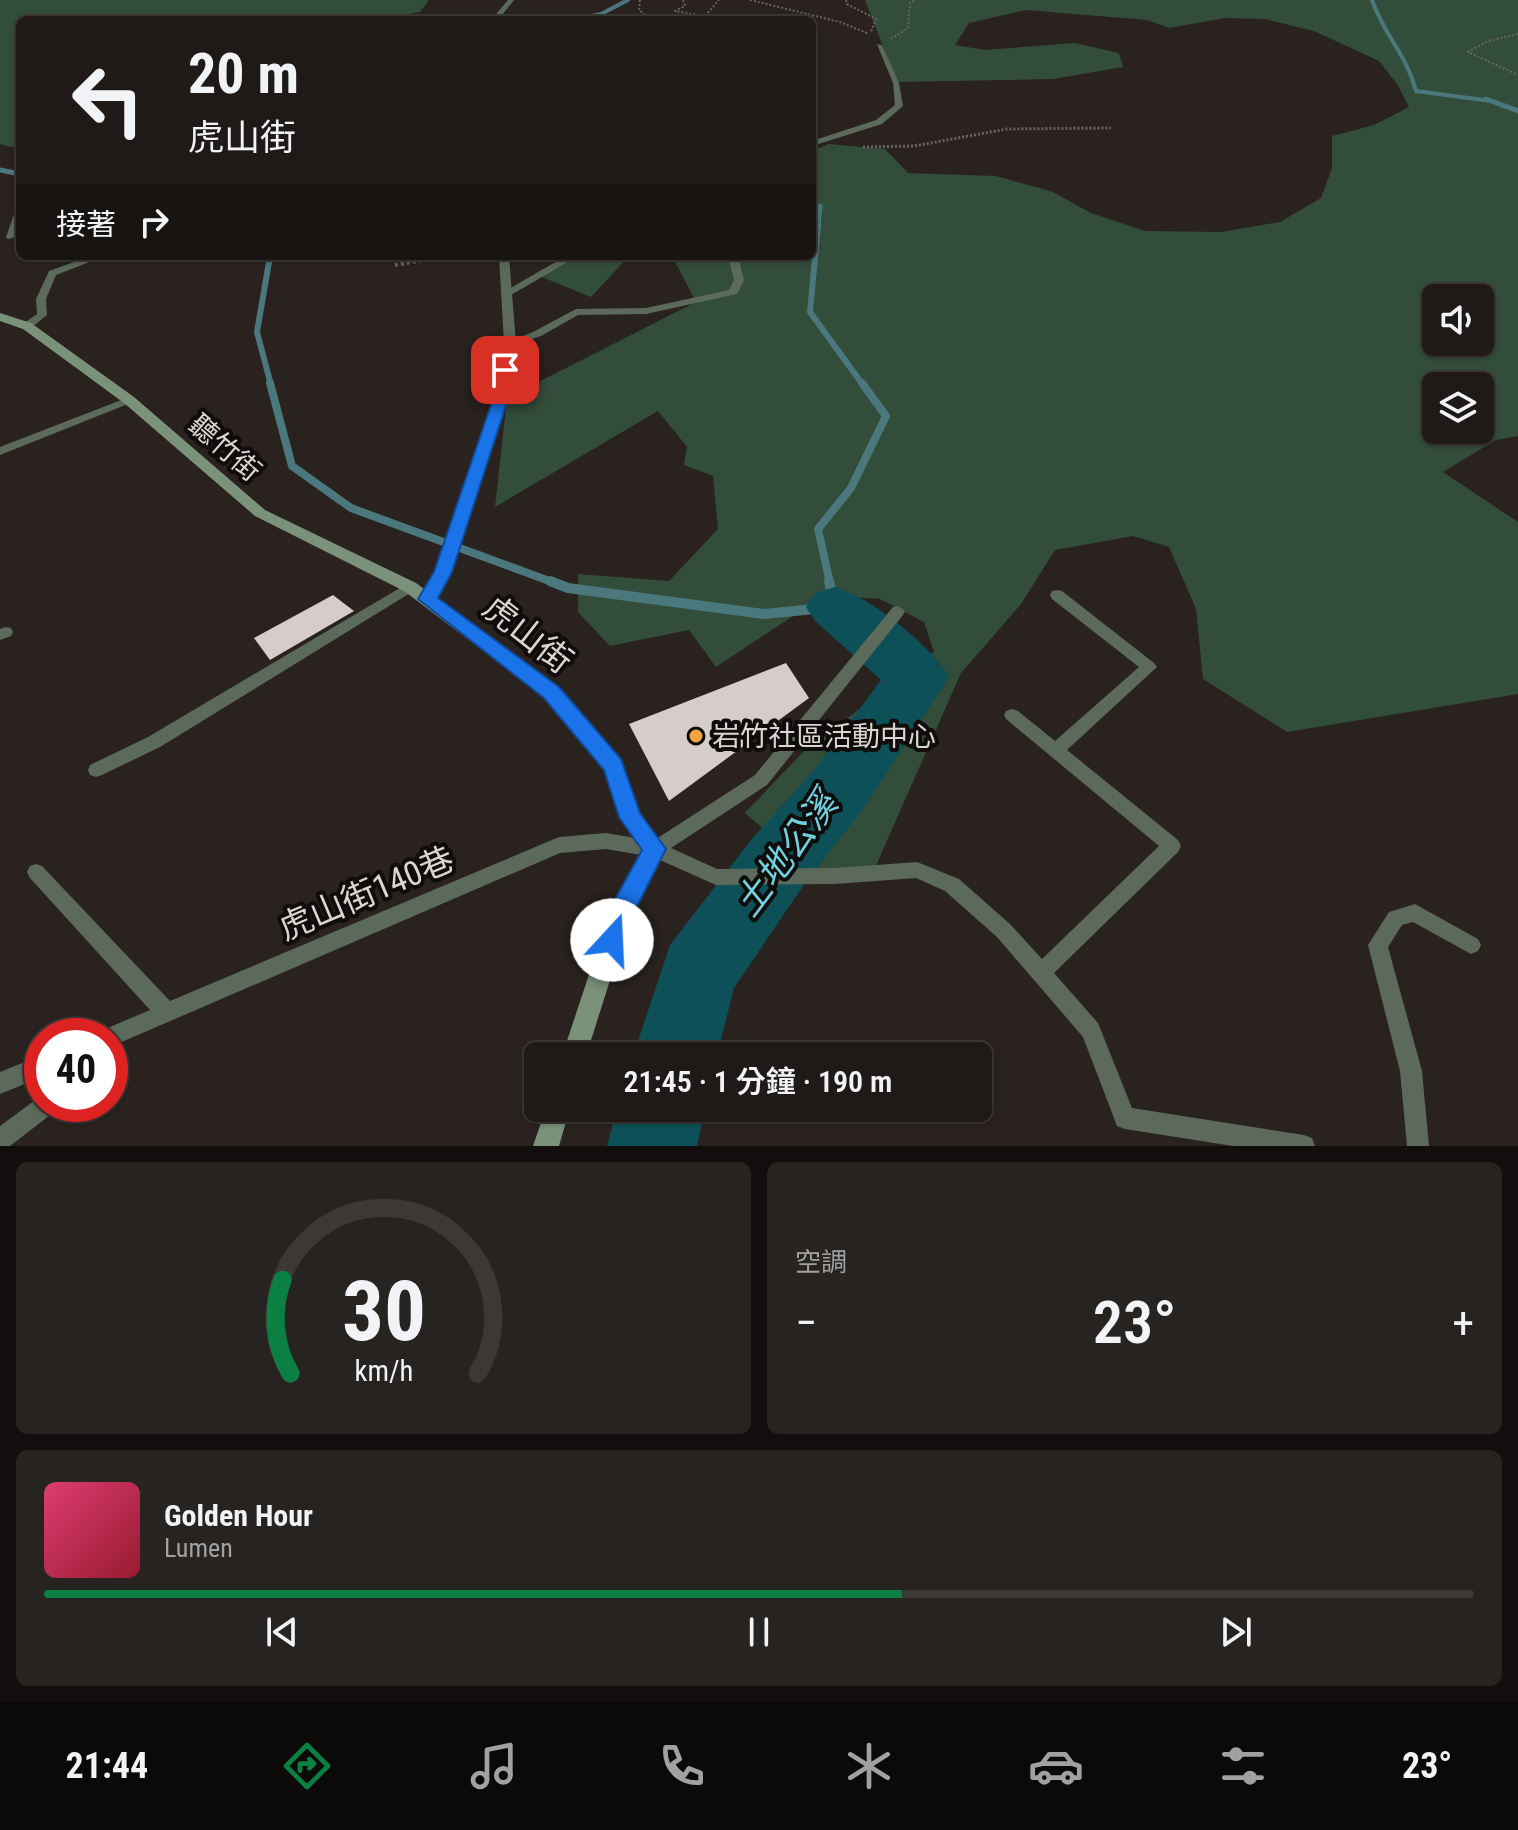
<!DOCTYPE html>
<html lang="zh-TW">
<head>
<meta charset="utf-8">
<style>
	:root { --surface:#1f1a17; --page:#272320; --text:#f1f3f6; --muted:#a1a1a1; --line:#3c3836; --accent:#0b8043 }
	body { margin:0; font-family:"Roboto Condensed","Noto Sans TC",sans-serif; background:var(--page); color:var(--text); height:100vh; display:flex; flex-direction:column; font-size:30px; white-space:nowrap }
	* { box-sizing:border-box; margin:0 }
	p { font-size:26px; color:var(--muted) }
	.icon { flex:none; width:44px; height:44px; fill:none; stroke:currentColor; stroke-width:2; stroke-linecap:round; stroke-linejoin:round }
	.map { position:relative; height:1146px; overflow:hidden }
	.drawer { display:flex; flex-direction:column; gap:16px; padding:16px; background:#110e0d; flex:1 }
	.drawer>* { flex:none }
	.banner { position:absolute; left:16px; top:16px; width:800px; height:244px; border-radius:12px; box-shadow:0 2px 6px #0004,0 0 0 2px var(--line); background:#1f1a17; color:var(--text); overflow:hidden }
	.tools { position:absolute; left:1422px; top:284px; display:grid; gap:16px }
	.tools a { display:grid; place-items:center; width:72px; height:72px; border-radius:12px; background:var(--surface); box-shadow:0 2px 6px #0004,0 0 0 2px var(--line); font-size:40px }
	.speed { position:absolute; left:24px; top:1018px; display:flex; gap:16px; font-size:40px; font-weight:700; text-align:center }
	.speed>* { display:grid; place-content:center; width:104px; height:104px; border-radius:50%; background:var(--surface); box-shadow:0 2px 6px #0004,0 0 0 2px var(--line); line-height:1 }
	.speed .limit { border:12px solid #d22; background:#fff; color:#111 }
	.pin { position:absolute; display:grid; place-items:center; width:68px; height:68px; color:#fff; margin:-34px; border-radius:16px; box-shadow:0 4px 12px #0006 }
	.me { position:absolute; width:88px; margin:-44px; rotate:20deg; stroke-linejoin:round; filter:drop-shadow(0 0 6px #0008) }
	.turn { display:flex; align-items:center; gap:28px; height:168px; padding:0 40px; font-size:36px }
	.turn .icon { width:104px; height:104px; stroke-width:2.5 }
	.turn b { display:block; font-size:56px; line-height:68px }
	.then { display:flex; align-items:center; height:76px; padding:0 40px; background:#0003; gap:16px; font-size:30px }
	.big { font-size:60px; font-weight:600; line-height:1.1 }
	.drawer .tile { flex:1; display:flex; flex-direction:column; justify-content:center; gap:12px; min-width:0; padding:0 28px; border-radius:12px; background:var(--page) }
	.drawer .dial { align-items:center; gap:0 }
	.dial svg { height:208px; overflow:visible; fill:none; stroke:var(--line); stroke-width:7; stroke-linecap:round; text-anchor:middle }
	.dial text { fill:var(--text); stroke:none }
	.song { display:flex; align-items:center; gap:24px }
	.cover { width:96px; height:96px; border-radius:12px; background:linear-gradient(135deg,hsl(340 70% 55%),hsl(350 70% 35%)) }
	.played { height:8px; border-radius:4px; background:linear-gradient(90deg,var(--accent) 60%,var(--line) 60%) }
	.keys { display:flex; justify-content:space-around; direction:ltr }
	.heat { display:flex; justify-content:space-between; align-items:center; font-size:44px; direction:ltr }
	.drawer .tiles { flex:1; display:grid; gap:16px; grid-template-columns:1fr 1fr }
	.tile:last-child { grid-column:span 2 }
	.trip { position:absolute; left:524px; top:1042px; width:468px; height:80px; border-radius:12px; background:var(--surface); box-shadow:0 2px 6px #0004,0 0 0 2px var(--line); font-weight:600; line-height:80px; text-align:center }
	.tabs { display:flex; height:128px; justify-content:space-around; align-items:center; background:#0c0a09; color:var(--muted) }
	.tabs .icon { width:56px; height:56px }
	.tabs .on { color:var(--accent) }
	.tabs b { font-size:36px; color:var(--text) }
	.map>svg:first-child { display:block }
	.green { fill:#334d3b; fill-rule:evenodd }
	.lines { fill:none; stroke-linecap:round; stroke-linejoin:round }
	.stream-far4 { stroke:#4a787d; stroke-width:4 }
	.stream-far3 { stroke:#4a787d; stroke-width:5 }
	.stream-far2 { stroke:#4a787d; stroke-width:6 }
	.stream-far1 { stroke:#4a787d; stroke-width:8 }
	.stream { stroke:#4a787d; stroke-width:10 }
	.river { fill:#0d5058; fill-rule:evenodd }
	.building { fill:#d6ccc9 }
	.path-far2 { stroke:#696361; stroke-width:2; stroke-dasharray:2 2; stroke-linecap:butt }
	.path-far1 { stroke:#696361; stroke-width:3; stroke-dasharray:2 2; stroke-linecap:butt }
	.path { stroke:#696361; stroke-width:4; stroke-dasharray:3 3; stroke-linecap:butt }
	.lane { fill:#5b6a5b; fill-rule:evenodd }
	.street { fill:#5b6a5b; fill-rule:evenodd }
	.secondary { fill:#7a917a; fill-rule:evenodd }
	.route { fill:#1a73e8; stroke:#114b97; stroke-width:2 }
	.poi-dot { fill:#f3a442; stroke:#0f0c0b; stroke-width:3 }
	.labels { text-anchor:middle; dominant-baseline:central; stroke-width:8; stroke-linejoin:round; paint-order:stroke }
	.street-label { font-size:28px; fill:#d9d5d3; stroke:#0f0c0b }
	.poi-label { font-size:28px; fill:#d9d5d3; stroke:#0f0c0b; text-anchor:start }
	.near-street-label { font-size:34px; fill:#d9d5d3; stroke:#0f0c0b }
	.near-water-label { font-size:36px; font-style:italic; fill:#70d1de; stroke:#0f0c0b }
</style>
</head>
<body>
<div class="map">
<svg width="1518" height="1146" viewBox="0 0 1518 1146">
	<rect width="100%" height="100%" fill="#29221f"/>
	<g class="green">
		<polygon points="0,0 429,0 420,12 375,20 20,20 20,149 0,144"/>
		<path d="M865,0H1518V436L1496,440L1443,472L1518,522V694L1287,732L1203,679L1196,609L1169,547L1133,536L1055,550L1021,604L961,673L874,870L819,877L745,813L802,753L934,652L924,622L880,599L825,595L716,667L689,630L610,646L578,612V574L669,581L718,529L713,476L684,465L687,447L658,411L495,507L507,398L696,302L672,256H812V151L829,144L885,149L908,173L996,176L1053,192L1091,213L1145,231L1221,232L1280,222L1321,198L1332,168V136L1374,125L1409,107L1397,84L1379,61L1314,31L1265,19L1225,18L1169,28L1147,20L1026,10L969,23L955,45L985,50L1075,43L1119,53L1123,67L1053,79L897,82ZM1436,298H1480V342H1436ZM1436,386H1480V430H1436Z"/>
		<polygon points="572,256 629,256 591,297 534,274"/>
	</g>
	<g class="lines">
		<g class="stream-far4">
			<path d="M1372,0C1385,37 1406,53 1416,91L1491,101"/>
			<polyline points="573,20 601,14 628,0"/>
		</g>
		<g class="stream-far3">
			<polyline points="1486,99 1518,111"/>
			<polyline points="0,170 20,174"/>
			<polyline points="812,206 820,206 818,227"/>
		</g>
		<g class="stream-far2">
			<polyline points="818,225 810,312 863,385"/>
			<polyline points="270,256 257,332 271,385"/>
		</g>
		<g class="stream-far1">
			<polyline points="270,383 292,466 351,508 555,583"/>
			<polyline points="830,583 818,529 851,488 886,416 862,383"/>
		</g>
		<polyline class="stream" points="550,581 568,588 764,614 835,607 829,581"/>
		<g class="river">
			<path d="M835,587C869,596 932,646 949,677L863,809L803,886L734,988L717,1056H633L670,945L751,840L815,769L881,680L815,621L806,607L815,593Z"/>
			<polygon points="617,1108 705,1108 697,1146 607,1146"/>
		</g>
	</g>
	<g class="building">
		<polygon points="333,595 354,611 270,660 254,638"/>
		<polygon points="786,663 809,698 669,801 629,724"/>
	</g>
	<g class="lines">
		<g class="path-far2">
			<polyline points="640,0 639,10 652,20"/>
			<polyline points="683,0 685,6 675,11 705,16 719,0"/>
			<polyline points="750,0 840,22 869,34"/>
			<polyline points="846,0 847,4 876,19 871,32"/>
			<polyline points="1518,34 1488,41 1468,52 1518,75"/>
			<polyline points="891,39 908,28 910,3 916,0"/>
		</g>
		<polyline class="path-far1" points="863,147 914,146 1007,129 1111,128"/>
		<polyline class="path" points="395,265 446,256"/>
		<g class="lane">
			<polygon points="877,44 882,45 899,83 903,106 882,124 812,146 812,141 876,120 895,105 893,83"/>
			<polygon points="20,206 20,223 16,237 8,239 6,237 16,209"/>
			<polygon points="91,256 105,256 56,275 46,299 47,315 31,328 23,328 23,324 37,314 36,299 49,271"/>
			<polygon points="566,256 578,256 511,295 502,293"/>
			<polygon points="728,256 738,256 744,280 737,294 646,314 578,315 541,336 510,346 505,343 533,332 576,309 646,308 729,290 734,280"/>
			<polygon points="129,397 133,398 133,402 0,455 0,447"/>
			<polygon points="410,582 415,584 417,587 415,590 160,747 102,775 96,777 90,775 88,770 90,765 148,737"/>
			<polygon points="1057,590 1062,591 1154,663 1157,667 1067,750 1178,840 1181,846 1178,852 1054,973 1098,1023 1132,1108 1304,1135 1312,1138 1315,1146 1233,1146 1125,1129 1117,1126 1083,1037 997,937 945,891 916,878 835,884 716,885 653,857 606,849 560,853 110,1047 110,1036 100,1036 103,1030 150,1010 30,878 27,872 30,866 36,864 42,866 170,1001 559,837 606,833 653,841 755,775 893,607 898,606 905,611 903,615 767,785 671,848 717,869 835,868 917,862 959,879 1011,925 1042,959 1159,846 1006,719 1004,715 1006,711 1012,709 1018,711 1055,741 1139,667 1052,599 1050,595 1052,591"/>
			<polygon points="6,627 11,628 13,632 11,636 0,640 0,629"/>
			<polygon points="1415,904 1478,939 1481,945 1478,951 1471,954 1413,922 1402,925 1388,947 1422,1071 1429,1146 1407,1146 1400,1071 1368,945 1389,912"/>
			<polygon points="42,1055 42,1077 0,1094 0,1072"/>
			<polygon points="42,1095 42,1104 57,1104 54,1112 10,1146 0,1146 0,1126"/>
		</g>
		<g class="street">
			<polygon points="508,0 514,0 498,20 491,20"/>
			<polygon points="499,256 509,256 516,343 508,396 451,572 434,603 428,605 420,599 435,572 494,396 504,343"/>
		</g>
		<g class="secondary">
			<polygon points="0,313 31,323 134,397 265,510 416,583 558,688 620,760 640,813 665,849 631,914 586,1056 562,1056 610,911 644,850 624,823 605,770 546,698 404,591 255,516 124,403 23,329 0,321"/>
			<polygon points="546,1108 570,1108 559,1146 533,1146"/>
		</g>
	</g>
	<polygon class="route" points="500,367 513,370 509,396 452,572 438,598 559,687 621,759 640,813 666,849 633,914 621,948 612,952 603,948 599,940 613,903 642,850 619,817 604,770 544,698 418,599 434,572 494,396"/>
	<circle class="poi-dot" cx="696" cy="736" r="8"/>
	<g class="labels">
		<g class="street-label">
			<text transform="translate(225 448) rotate(41)">聽竹街</text>
		</g>
		<g class="poi-label">
			<text x="712" y="736">岩竹社區活動中心</text>
		</g>
		<g class="near-street-label">
			<text transform="translate(528 634) rotate(38)">虎山街</text>
			<text transform="translate(366 893) rotate(-23)">虎山街140巷</text>
		</g>
		<g class="near-water-label">
			<text transform="translate(786 854) rotate(-53)">土地公溪</text>
		</g>
	</g>
</svg>
<div class="tools">
<a><svg class="icon" aria-label="sound" viewBox="0 0 24 24"><path d="M4 9h4l5-4v14l-5-4H4zM17 9q2 3 0 6"/></svg></a>
<a><svg class="icon" aria-label="layers" viewBox="0 0 24 24"><path d="M12 4l9 5-9 5-9-5zM3 14l9 5 9-5"/></svg></a>
</div>
<div class="speed"><div class="limit">40</div></div>
<div class="pin" style="left:505px;top:370px;background:#d93025"><svg class="icon" aria-label="arrive" viewBox="0 0 24 24"><path d="M6 21V4h12l-3 4 3 4H6"/></svg></div>
<svg class="me" style="left:612px;top:940px" viewBox="-20 -20 40 40"><circle r="19" fill="#fff"/><path d="M0-13L10 11 0 6-10 11z" fill="#1a73e8"/></svg>
<div class="trip">21:45 · 1 分鐘 · 190 m</div>
<div class="banner">
<div class="turn"><svg class="icon" aria-label="left" viewBox="0 0 24 24"><path d="M17 20v-9H6M10 6l-5 5 5 5"/></svg><div><b>20 m</b>虎山街</div></div>
<div class="then">接著<svg class="icon" aria-label="right" viewBox="0 0 24 24"><path d="M7 20v-9h11M14 6l5 5-5 5"/></svg></div>
</div>
</div>
<section class="drawer">
<div class="tiles">
<div class="tile dial"><svg viewBox="0 0 100 80">
<path d="M14 69A42 42 0 1 1 86 69"/>
<path d="M14 69A42 42 0 0 1 11 33" stroke="#0b8043"/>
<text x="50" y="56" font-size="32" font-weight="700">30</text>
<text x="50" y="72" font-size="11">km/h</text>
</svg></div>
<div class="tile"><p>空調</p>
<div class="heat"><a>−</a><b class="big">23°</b><a>+</a></div>
</div>
<div class="tile">
<div class="song"><i class="cover"></i><div><b>Golden Hour</b><p>Lumen</p></div></div>
<div class="played"></div>
<div class="keys"><svg class="icon" aria-label="previous" viewBox="0 0 24 24"><path d="M18 5L8 12l10 7zM5 5v14"/></svg><svg class="icon" aria-label="pause" viewBox="0 0 24 24"><path d="M8 5v14M16 5v14"/></svg><svg class="icon" aria-label="next" viewBox="0 0 24 24"><path d="M6 5l10 7-10 7zM19 5v14"/></svg></div>
</div>
</div>
</section>
<nav class="tabs">
<b>21:44</b>
<svg class="icon on" aria-label="directions" viewBox="0 0 24 24"><path d="M12 3l9 9-9 9-9-9zM9 14v-3h6M13 9l2 2-2 2"/></svg>
<svg class="icon" aria-label="music" viewBox="0 0 24 24"><path d="M9 18V5l10-2v13"/><circle cx="6" cy="18" r="3"/><circle cx="16" cy="16" r="3"/></svg>
<svg class="icon" aria-label="phone" viewBox="0 0 24 24"><path d="M5 4h4l2 5-3 2q2 4 5 5l2-3 5 2v4C11 20 4 13 5 4z"/></svg>
<svg class="icon" aria-label="climate" viewBox="0 0 24 24"><path d="M12 3v18M4 7l16 10M4 17L20 7"/></svg>
<svg class="icon" aria-label="car" viewBox="0 0 24 24"><path d="M5 17H2v-5l4-1 3-4h7l3 4 3 1v5h-3M9 17h6M6 11h13"/><circle cx="7" cy="17" r="2"/><circle cx="17" cy="17" r="2"/></svg>
<svg class="icon" aria-label="filters" viewBox="0 0 24 24"><path d="M4 7h16M4 17h16"/><circle cx="9" cy="7" r="2"/><circle cx="15" cy="17" r="2"/></svg>
<b>23°</b>
</nav>
</body>
</html>
